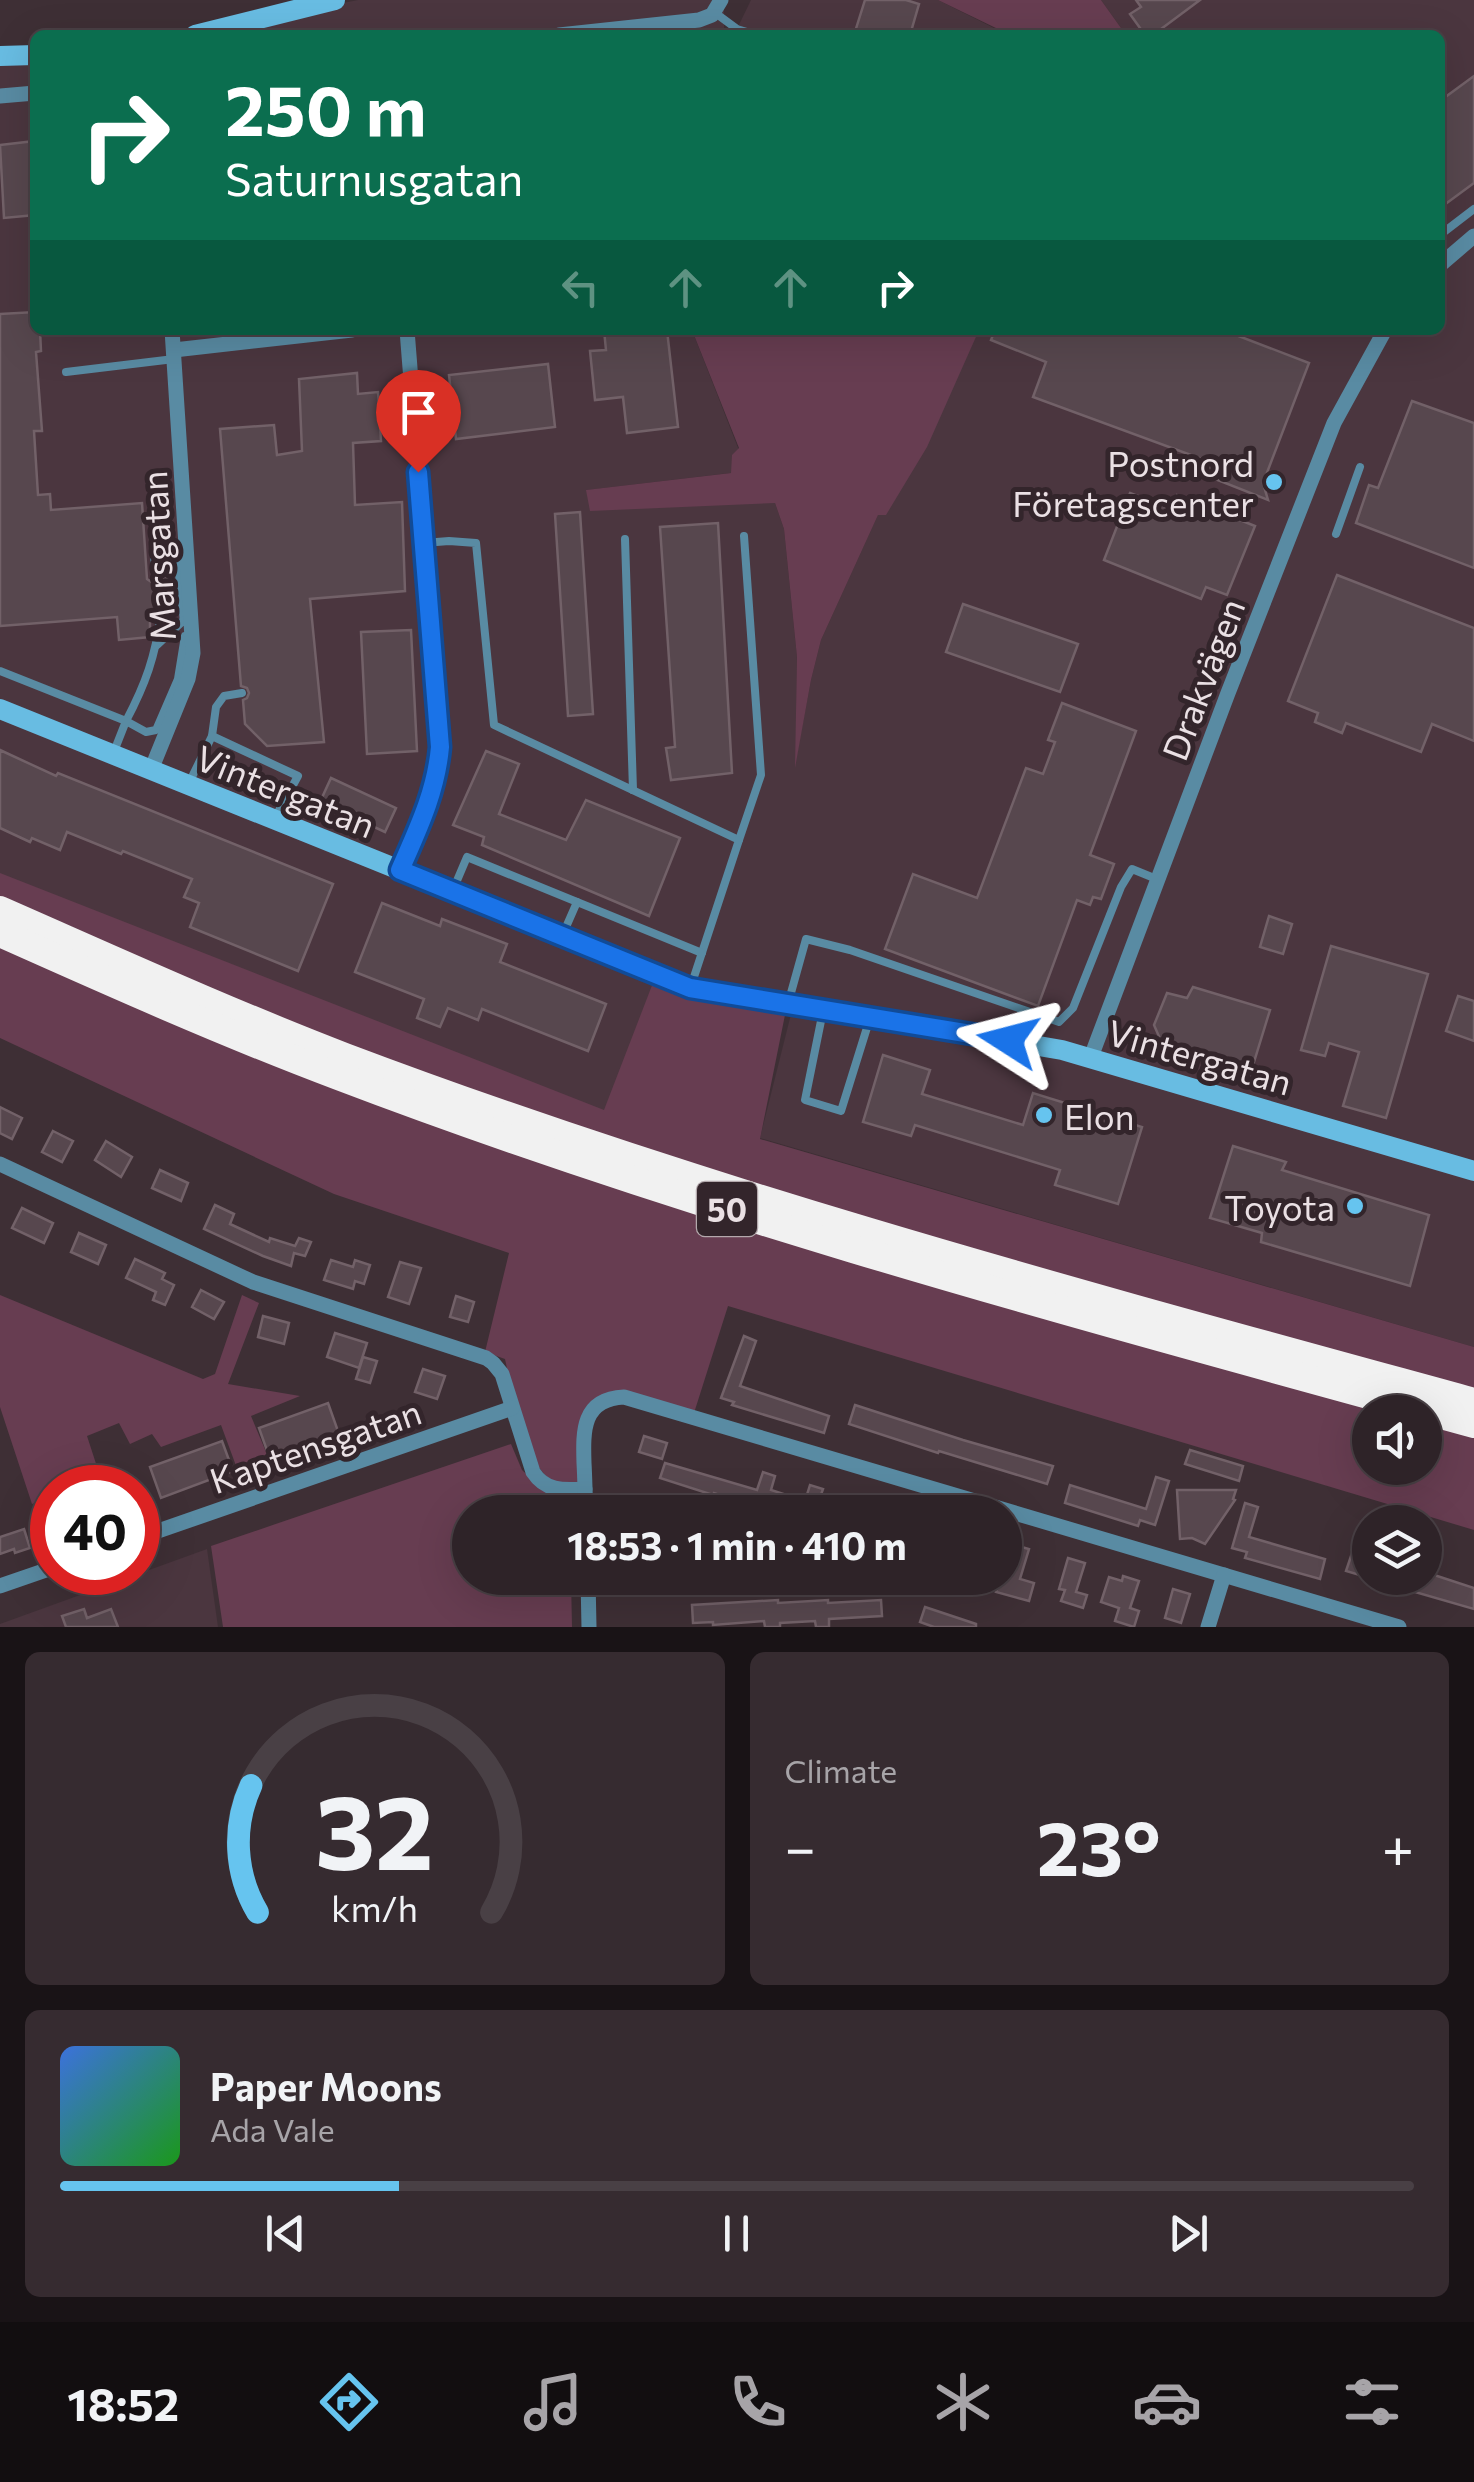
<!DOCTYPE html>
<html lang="en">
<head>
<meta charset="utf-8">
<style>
	:root { --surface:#2e2328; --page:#362b30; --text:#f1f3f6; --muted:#a7a4a8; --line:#494045; --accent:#66c4ef }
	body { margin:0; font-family:Commissioner,sans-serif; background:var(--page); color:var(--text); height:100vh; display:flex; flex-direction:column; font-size:38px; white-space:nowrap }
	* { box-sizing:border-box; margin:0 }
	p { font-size:32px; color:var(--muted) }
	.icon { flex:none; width:55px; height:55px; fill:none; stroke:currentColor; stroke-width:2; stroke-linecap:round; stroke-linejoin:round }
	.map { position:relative; height:1627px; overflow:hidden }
	.panel { display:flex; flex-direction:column; gap:25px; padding:25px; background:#191316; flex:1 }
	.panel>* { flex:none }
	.guide { position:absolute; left:30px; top:30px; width:1415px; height:305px; border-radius:15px; box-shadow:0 10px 40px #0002,0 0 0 2px var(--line); background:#0b6e4f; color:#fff; overflow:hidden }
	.tools { position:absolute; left:1352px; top:1395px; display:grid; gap:20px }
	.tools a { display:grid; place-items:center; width:90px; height:90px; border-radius:50%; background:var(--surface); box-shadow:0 10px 40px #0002,0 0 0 2px var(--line); font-size:50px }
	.speed { position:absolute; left:30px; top:1465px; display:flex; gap:20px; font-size:50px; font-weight:700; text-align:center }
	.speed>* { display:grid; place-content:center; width:130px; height:130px; border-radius:50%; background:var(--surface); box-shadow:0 10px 40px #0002,0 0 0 2px var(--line); line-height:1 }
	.speed .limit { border:15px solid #d22; background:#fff; color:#111 }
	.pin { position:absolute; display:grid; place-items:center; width:85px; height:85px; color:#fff; margin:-102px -42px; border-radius:50% 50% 50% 0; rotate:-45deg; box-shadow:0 0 10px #0007 }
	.pin .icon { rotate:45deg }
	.me { position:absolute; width:110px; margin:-55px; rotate:279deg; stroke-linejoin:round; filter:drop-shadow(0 0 8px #0008) }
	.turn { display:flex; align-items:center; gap:35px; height:210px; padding:0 30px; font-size:45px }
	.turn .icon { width:130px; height:130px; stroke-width:2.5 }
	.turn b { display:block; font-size:70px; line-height:85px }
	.lanes { display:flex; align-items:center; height:95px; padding:0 30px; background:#0003; justify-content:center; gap:50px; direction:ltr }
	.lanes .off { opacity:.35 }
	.big { font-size:75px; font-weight:700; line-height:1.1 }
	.panel .card { flex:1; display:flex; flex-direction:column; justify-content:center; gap:15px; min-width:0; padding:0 35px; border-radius:15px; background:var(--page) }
	.panel .dial { align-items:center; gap:0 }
	.dial svg { height:260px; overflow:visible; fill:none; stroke:var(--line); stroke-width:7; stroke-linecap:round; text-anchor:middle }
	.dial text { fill:var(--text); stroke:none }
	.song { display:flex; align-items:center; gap:30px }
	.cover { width:120px; height:120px; border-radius:15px; background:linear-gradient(135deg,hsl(220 70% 55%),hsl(120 70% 35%)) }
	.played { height:10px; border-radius:5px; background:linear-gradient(90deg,var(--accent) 25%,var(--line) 25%) }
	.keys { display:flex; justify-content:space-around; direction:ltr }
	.heat { display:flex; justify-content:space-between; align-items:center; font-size:55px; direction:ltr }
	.panel .tiles { flex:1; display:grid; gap:25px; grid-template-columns:1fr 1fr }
	.card:last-child { grid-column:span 2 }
	.trip { position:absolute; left:452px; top:1495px; width:570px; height:100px; border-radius:50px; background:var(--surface); box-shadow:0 10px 40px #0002,0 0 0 2px var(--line); font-weight:700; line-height:100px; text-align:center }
	.dock { display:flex; height:160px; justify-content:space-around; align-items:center; background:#120e10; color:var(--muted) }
	.dock .icon { width:70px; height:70px }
	.dock .active { color:var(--accent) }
	.dock b { font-size:45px; color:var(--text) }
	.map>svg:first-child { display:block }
	.built { fill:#4b363f }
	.green { fill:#673d51; fill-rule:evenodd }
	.building { fill:#57474e; stroke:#726168; stroke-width:2.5 }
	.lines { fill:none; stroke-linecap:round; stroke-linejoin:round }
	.lane { stroke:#598ba3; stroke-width:8 }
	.street { stroke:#598ba3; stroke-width:15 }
	.secondary { stroke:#68bce2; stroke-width:20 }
	.highway { stroke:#f1f1f1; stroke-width:28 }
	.route-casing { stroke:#114b97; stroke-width:25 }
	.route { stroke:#1a73e8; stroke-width:18 }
	.poi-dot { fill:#66c4ef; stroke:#33252b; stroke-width:4 }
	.labels { text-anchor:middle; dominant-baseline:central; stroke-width:10; stroke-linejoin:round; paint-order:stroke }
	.shield { fill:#33252b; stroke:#b3a8ac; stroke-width:2.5 }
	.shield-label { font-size:32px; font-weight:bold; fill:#eae0e4 }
	.poi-label { font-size:35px; fill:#eae0e4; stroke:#33252b; text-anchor:end }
	.street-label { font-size:35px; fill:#eae0e4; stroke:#33252b }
</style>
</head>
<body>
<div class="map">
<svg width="1474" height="1627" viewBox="0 0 1474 1627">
	<rect width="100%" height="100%" fill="#3e2f35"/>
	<g class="built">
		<polygon points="358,0 724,0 724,35 197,35 264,19"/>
		<polygon points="751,0 938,0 1000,31 999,35 734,35"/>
		<polygon points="1101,0 1474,0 1474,1347 760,1138 793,1006 604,1111 0,875 0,59 35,56 35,330 692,330 747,471 587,490 775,503 784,529 797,657 796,759 811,680 821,640 881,508 975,330 1440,330 1440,35 1126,35"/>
		<polygon points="207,1549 218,1627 0,1627 0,1624"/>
	</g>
	<g class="green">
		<polygon points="938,0 1101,0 1126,35 999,35 1000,30"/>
		<polygon points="692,330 979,330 927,447 886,515 878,515 821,640 811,680 795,768 797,657 784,529 775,503 590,511 586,490 731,473 732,455 739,448"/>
		<path d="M0,873L604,1110L656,975L787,1005L760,1139L1474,1347V1530L728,1306L694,1413L625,1393L591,1410L590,1495C579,1492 563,1489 553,1482C522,1460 513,1395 505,1359L485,1352L509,1253L334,1194L0,1038ZM1370,1412H1425V1468H1370Z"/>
		<polygon points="0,1295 203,1379 215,1374 242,1295 259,1303 228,1384 300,1396 251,1416 274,1471 242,1482 221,1425 161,1447 152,1434 130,1444 119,1423 87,1436 101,1479 78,1487 52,1488 52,1496 32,1504 0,1407"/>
		<polygon points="511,1444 522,1470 556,1502 568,1505 568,1512 470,1512 470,1578 571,1578 572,1627 223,1627 211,1546"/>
	</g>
	<g class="building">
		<polygon points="865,0 906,0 919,4 910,35 854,35"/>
		<polygon points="1136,0 1200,0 1153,35 1145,35 1130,14 1141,7"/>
		<polygon points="1474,76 1474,183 1440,208 1440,101"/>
		<polygon points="35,141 35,215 4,218 0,145"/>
		<polygon points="35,312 35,330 40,330 41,351 36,352 42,431 34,431 38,495 50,494 51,510 142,503 147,579 156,585 161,583 163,577 167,577 170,614 161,608 150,615 150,637 119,640 117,617 0,626 0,314"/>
		<polygon points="604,330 667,330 678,427 627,433 623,397 595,400 590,351 606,350"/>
		<polygon points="995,330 1223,330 1309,363 1263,483 1268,500 1205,475 1210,462 1033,397 1046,362 991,340"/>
		<polygon points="548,364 555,427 456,439 449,375"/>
		<polygon points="357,373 358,394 378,392 381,441 353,443 355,505 402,502 405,591 310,599 324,742 267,746 245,724 243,700 247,698 249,693 247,688 241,686 220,429 274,425 277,455 302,451 299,379"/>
		<polygon points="1412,401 1474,423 1474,568 1356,523 1369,485 1378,488"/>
		<polygon points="1130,493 1171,509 1177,495 1255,526 1227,595 1206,587 1201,599 1104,560"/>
		<polygon points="580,512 593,714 568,716 555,514"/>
		<polygon points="718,523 732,773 671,780 666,748 675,747 660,527"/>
		<polygon points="1337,575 1474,628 1474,741 1432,724 1421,752 1346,723 1342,733 1315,722 1318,713 1288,701"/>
		<polygon points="963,604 1078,644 1060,692 946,652"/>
		<polygon points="411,630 417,751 367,754 361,632"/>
		<polygon points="1062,703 1136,731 1090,855 1114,864 1101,899 1093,897 1090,905 1077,900 1038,1006 885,949 913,874 977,898 1026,768 1043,774 1055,742 1048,740"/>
		<polygon points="0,750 56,776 58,773 333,884 298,971 190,927 199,903 184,897 192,879 123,851 121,854 67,832 60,850 32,838 30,842 0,828"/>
		<polygon points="486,751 519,764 499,814 566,840 586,800 680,838 649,916 482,845 484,837 453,825"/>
		<polygon points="331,778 396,808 385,832 320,802"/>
		<polygon points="382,903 440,926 442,919 507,944 500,962 606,1004 588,1051 482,1009 478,1020 448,1008 440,1027 417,1018 424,999 355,972"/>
		<polygon points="1269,916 1292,924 1283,954 1260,947"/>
		<polygon points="1331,946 1428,974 1386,1118 1343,1106 1359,1052 1329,1043 1325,1056 1301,1050"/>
		<polygon points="1193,987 1270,1010 1250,1075 1164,1048 1154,1025 1167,993 1187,998"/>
		<polygon points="1458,996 1474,1001 1474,1041 1446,1031"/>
		<polygon points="883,1055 930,1070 922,1094 1023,1125 1033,1093 1142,1127 1118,1204 1055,1185 1060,1170 915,1125 911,1136 863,1122"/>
		<polygon points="0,1107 22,1118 12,1139 0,1133"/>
		<polygon points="53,1131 73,1141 62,1162 42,1152"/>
		<polygon points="106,1141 132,1157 121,1177 95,1160"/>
		<polygon points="1233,1146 1286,1162 1282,1170 1429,1215 1410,1286 1261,1242 1262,1233 1210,1218"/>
		<polygon points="160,1170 188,1183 181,1201 152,1188"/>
		<polygon points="215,1205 234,1214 230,1224 269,1242 270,1238 295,1246 299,1238 311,1242 305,1256 294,1253 291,1266 263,1256 204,1229"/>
		<polygon points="22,1208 53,1223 44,1243 12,1228"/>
		<polygon points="79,1233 106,1245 98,1264 71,1252"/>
		<polygon points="135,1259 165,1273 162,1279 174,1285 165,1305 153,1300 156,1292 126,1278"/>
		<polygon points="331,1260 353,1267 355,1260 370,1265 364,1284 355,1281 353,1289 324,1280"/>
		<polygon points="400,1262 421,1268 409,1304 388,1297"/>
		<polygon points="201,1290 224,1302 214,1319 192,1307"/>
		<polygon points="456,1296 474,1302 468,1322 450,1317"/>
		<polygon points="263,1316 289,1323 284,1344 258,1337"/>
		<polygon points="335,1333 367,1343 359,1368 327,1357"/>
		<polygon points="744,1336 756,1341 740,1386 829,1416 824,1433 732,1405 734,1402 721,1398"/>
		<polygon points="363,1357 377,1361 370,1383 356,1379"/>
		<polygon points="423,1369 445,1376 437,1399 415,1392"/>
		<polygon points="328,1403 339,1434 270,1459 259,1428"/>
		<polygon points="855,1405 963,1440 1053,1466 1047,1484 939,1451 938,1453 849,1424"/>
		<polygon points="644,1436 667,1443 662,1459 639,1452"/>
		<polygon points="222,1441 233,1471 161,1498 150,1467"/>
		<polygon points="1190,1450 1243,1466 1239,1481 1185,1464"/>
		<polygon points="665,1463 757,1490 763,1472 775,1476 771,1490 805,1501 810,1485 823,1489 817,1506 831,1510 831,1512 771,1512 714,1493 713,1495 660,1478"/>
		<polygon points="1156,1477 1169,1481 1155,1525 1140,1520 1138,1526 1065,1503 1070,1485 1146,1509"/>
		<polygon points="1177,1490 1236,1490 1233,1499 1235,1500 1205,1544 1192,1538 1180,1539"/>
		<polygon points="1245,1503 1258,1507 1249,1537 1325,1559 1320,1579 1245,1558 1247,1552 1232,1548"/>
		<polygon points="24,1529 30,1548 15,1553 14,1549 0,1554 0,1537"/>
		<polygon points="1011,1544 1029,1549 1020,1579 1034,1583 1029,1601 996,1592 1001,1578 1005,1578 1005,1562"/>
		<polygon points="1353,1550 1370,1555 1370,1578 1346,1571"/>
		<polygon points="1068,1558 1085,1563 1076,1592 1087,1595 1083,1608 1061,1601 1065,1590 1059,1589"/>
		<polygon points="1425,1572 1474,1588 1474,1609 1377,1581 1377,1578 1425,1578"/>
		<polygon points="1123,1576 1139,1581 1130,1608 1139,1611 1134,1627 1115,1621 1119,1608 1101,1602 1109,1577 1122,1581"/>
		<polygon points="621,1578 651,1578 652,1591 621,1591"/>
		<polygon points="1173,1589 1190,1594 1181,1623 1165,1618"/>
		<polygon points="778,1600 778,1603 828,1600 828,1603 881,1600 882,1616 829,1619 829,1627 816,1627 815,1621 780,1623 780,1627 765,1627 764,1621 713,1625 713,1622 693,1623 692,1605"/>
		<polygon points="925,1607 976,1624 976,1627 934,1627 920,1622"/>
		<polygon points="84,1609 87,1618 111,1609 118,1627 66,1627 62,1616"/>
	</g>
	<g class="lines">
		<g class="lane">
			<polyline points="714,12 737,29 757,35"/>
			<polyline points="1440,235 1474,209"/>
			<polyline points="66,372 174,359"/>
			<polyline points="1336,534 1360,467"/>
			<polyline points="625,539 633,790"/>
			<polyline points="424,543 449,541 476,543 494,725 739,840 692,983"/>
			<polyline points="156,578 154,556 160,550 170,552 178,565 184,622"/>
			<path d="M161,615C155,657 146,683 126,721L146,732L156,730L178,679L185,636"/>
			<polyline points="157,645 184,620"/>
			<polyline points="0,671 126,721 113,754"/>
			<polyline points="212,736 216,707 224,696 242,693"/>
			<polyline points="190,781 212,736 298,776 276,816"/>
			<polyline points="739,840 761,775 744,536"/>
			<polyline points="453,890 467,857 702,953"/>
			<polyline points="563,934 577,902"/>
			<polyline points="789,1000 806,939 850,950 1059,1022 1073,1008 1121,887 1132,869 1159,880"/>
			<polyline points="823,1011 805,1100 841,1111 870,1018"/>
		</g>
		<g class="street">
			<polyline points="559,35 699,20 712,15 721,0"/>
			<polyline points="0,96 35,93"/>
			<polyline points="1440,265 1474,236"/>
			<polyline points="174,350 352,330"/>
			<polyline points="151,770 188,679 193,653 172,330"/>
			<path d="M399,870C418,828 436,794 440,747L407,330"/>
			<polyline points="1091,1057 1228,693 1334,423 1385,330"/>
			<path d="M0,1164L253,1282L486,1358L493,1363L502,1374L533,1472C546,1492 564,1490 585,1489"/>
			<path d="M586,1512C585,1496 585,1480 584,1463C583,1431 582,1399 624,1397L1399,1627"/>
			<polyline points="138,1538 512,1408"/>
			<polyline points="588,1578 589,1627"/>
			<polyline points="0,1586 52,1568"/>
			<polyline points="1208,1627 1224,1575"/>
		</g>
		<g class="secondary">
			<polyline points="195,35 335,0"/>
			<polyline points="0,56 35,55"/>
			<polyline points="0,709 690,987 1062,1050 1474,1171"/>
		</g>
		<g class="highway">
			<path d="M0,910C114,960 228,1012 345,1057C713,1196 1095,1298 1474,1402"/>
			<path d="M0,933C112,983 224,1033 338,1076C708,1217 1093,1319 1474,1424"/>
		</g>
	</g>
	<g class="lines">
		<defs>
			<path id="route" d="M418,472L440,747C436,792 418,829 400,870L690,988L1008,1040"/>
		</defs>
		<use href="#route" class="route-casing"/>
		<use href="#route" class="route"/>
	</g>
	<g class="poi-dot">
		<circle cx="1274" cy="482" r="10"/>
		<circle cx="1044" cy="1115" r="10"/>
		<circle cx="1355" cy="1206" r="10"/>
	</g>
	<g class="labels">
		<rect class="shield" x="697" y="1182" width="60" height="54" rx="8"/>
		<g class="shield-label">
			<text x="727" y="1209">50</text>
		</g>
		<g class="poi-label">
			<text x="1254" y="462">Postnord<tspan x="1254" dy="40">Företagscenter</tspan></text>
			<text x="1064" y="1115" text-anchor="start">Elon</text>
			<text x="1335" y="1206">Toyota</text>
		</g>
		<g class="street-label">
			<text transform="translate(157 556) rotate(-93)">Marsgatan</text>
			<text transform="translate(1202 679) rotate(-69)">Drakvägen</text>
			<text transform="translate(286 790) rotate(22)">Vintergatan</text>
			<text transform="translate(1200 1056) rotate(16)">Vintergatan</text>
			<text transform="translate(315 1445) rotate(-19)">Kaptensgatan</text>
		</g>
	</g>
</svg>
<div class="tools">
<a><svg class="icon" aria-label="sound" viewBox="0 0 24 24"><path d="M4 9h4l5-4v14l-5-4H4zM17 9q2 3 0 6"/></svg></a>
<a><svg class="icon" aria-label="layers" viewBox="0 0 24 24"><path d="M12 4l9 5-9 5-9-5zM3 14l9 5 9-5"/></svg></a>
</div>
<div class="speed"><div class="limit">40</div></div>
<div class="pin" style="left:418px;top:472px;background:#d93025"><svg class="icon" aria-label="arrive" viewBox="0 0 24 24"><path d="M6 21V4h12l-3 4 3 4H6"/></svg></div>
<svg class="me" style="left:1008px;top:1040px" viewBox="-20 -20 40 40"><path d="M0-17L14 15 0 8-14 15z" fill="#1a73e8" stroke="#fff" stroke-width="4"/></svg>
<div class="trip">18:53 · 1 min · 410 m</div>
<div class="guide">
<div class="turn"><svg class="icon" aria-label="right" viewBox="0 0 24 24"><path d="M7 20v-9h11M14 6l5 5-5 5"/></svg><div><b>250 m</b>Saturnusgatan</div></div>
<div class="lanes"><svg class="icon off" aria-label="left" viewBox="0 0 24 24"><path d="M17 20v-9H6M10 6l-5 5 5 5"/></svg><svg class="icon off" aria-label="ahead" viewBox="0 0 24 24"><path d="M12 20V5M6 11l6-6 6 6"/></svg><svg class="icon off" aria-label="ahead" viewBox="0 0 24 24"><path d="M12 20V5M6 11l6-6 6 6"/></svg><svg class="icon" aria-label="right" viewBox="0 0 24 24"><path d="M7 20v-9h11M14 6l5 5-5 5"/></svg></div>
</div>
</div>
<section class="panel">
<div class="tiles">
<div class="card dial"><svg viewBox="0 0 100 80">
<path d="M14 69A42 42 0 1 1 86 69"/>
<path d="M14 69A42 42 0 0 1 12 30" stroke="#66c4ef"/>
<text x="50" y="56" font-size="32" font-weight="700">32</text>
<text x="50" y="72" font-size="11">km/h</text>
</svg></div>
<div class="card"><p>Climate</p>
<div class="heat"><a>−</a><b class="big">23°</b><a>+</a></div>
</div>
<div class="card">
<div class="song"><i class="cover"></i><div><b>Paper Moons</b><p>Ada Vale</p></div></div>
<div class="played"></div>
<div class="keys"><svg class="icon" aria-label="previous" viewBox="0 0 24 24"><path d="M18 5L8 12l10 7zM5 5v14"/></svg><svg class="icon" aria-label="pause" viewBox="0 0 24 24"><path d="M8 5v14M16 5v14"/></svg><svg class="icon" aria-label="next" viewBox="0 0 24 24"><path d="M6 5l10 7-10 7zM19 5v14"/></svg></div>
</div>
</div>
</section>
<nav class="dock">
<b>18:52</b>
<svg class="icon active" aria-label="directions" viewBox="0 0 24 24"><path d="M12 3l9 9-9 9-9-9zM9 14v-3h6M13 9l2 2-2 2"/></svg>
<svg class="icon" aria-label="music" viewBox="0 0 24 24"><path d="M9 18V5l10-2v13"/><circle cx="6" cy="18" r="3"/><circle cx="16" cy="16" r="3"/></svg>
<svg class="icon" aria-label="phone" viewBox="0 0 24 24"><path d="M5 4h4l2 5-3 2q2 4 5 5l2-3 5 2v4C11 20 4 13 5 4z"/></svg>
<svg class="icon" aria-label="climate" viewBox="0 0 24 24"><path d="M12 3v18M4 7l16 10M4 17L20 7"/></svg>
<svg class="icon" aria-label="car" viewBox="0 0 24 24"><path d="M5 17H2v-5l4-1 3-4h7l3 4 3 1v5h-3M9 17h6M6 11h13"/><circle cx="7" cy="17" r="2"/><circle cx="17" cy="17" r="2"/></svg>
<svg class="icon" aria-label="filters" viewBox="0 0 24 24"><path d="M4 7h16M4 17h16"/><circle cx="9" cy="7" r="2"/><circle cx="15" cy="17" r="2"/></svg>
</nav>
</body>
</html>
